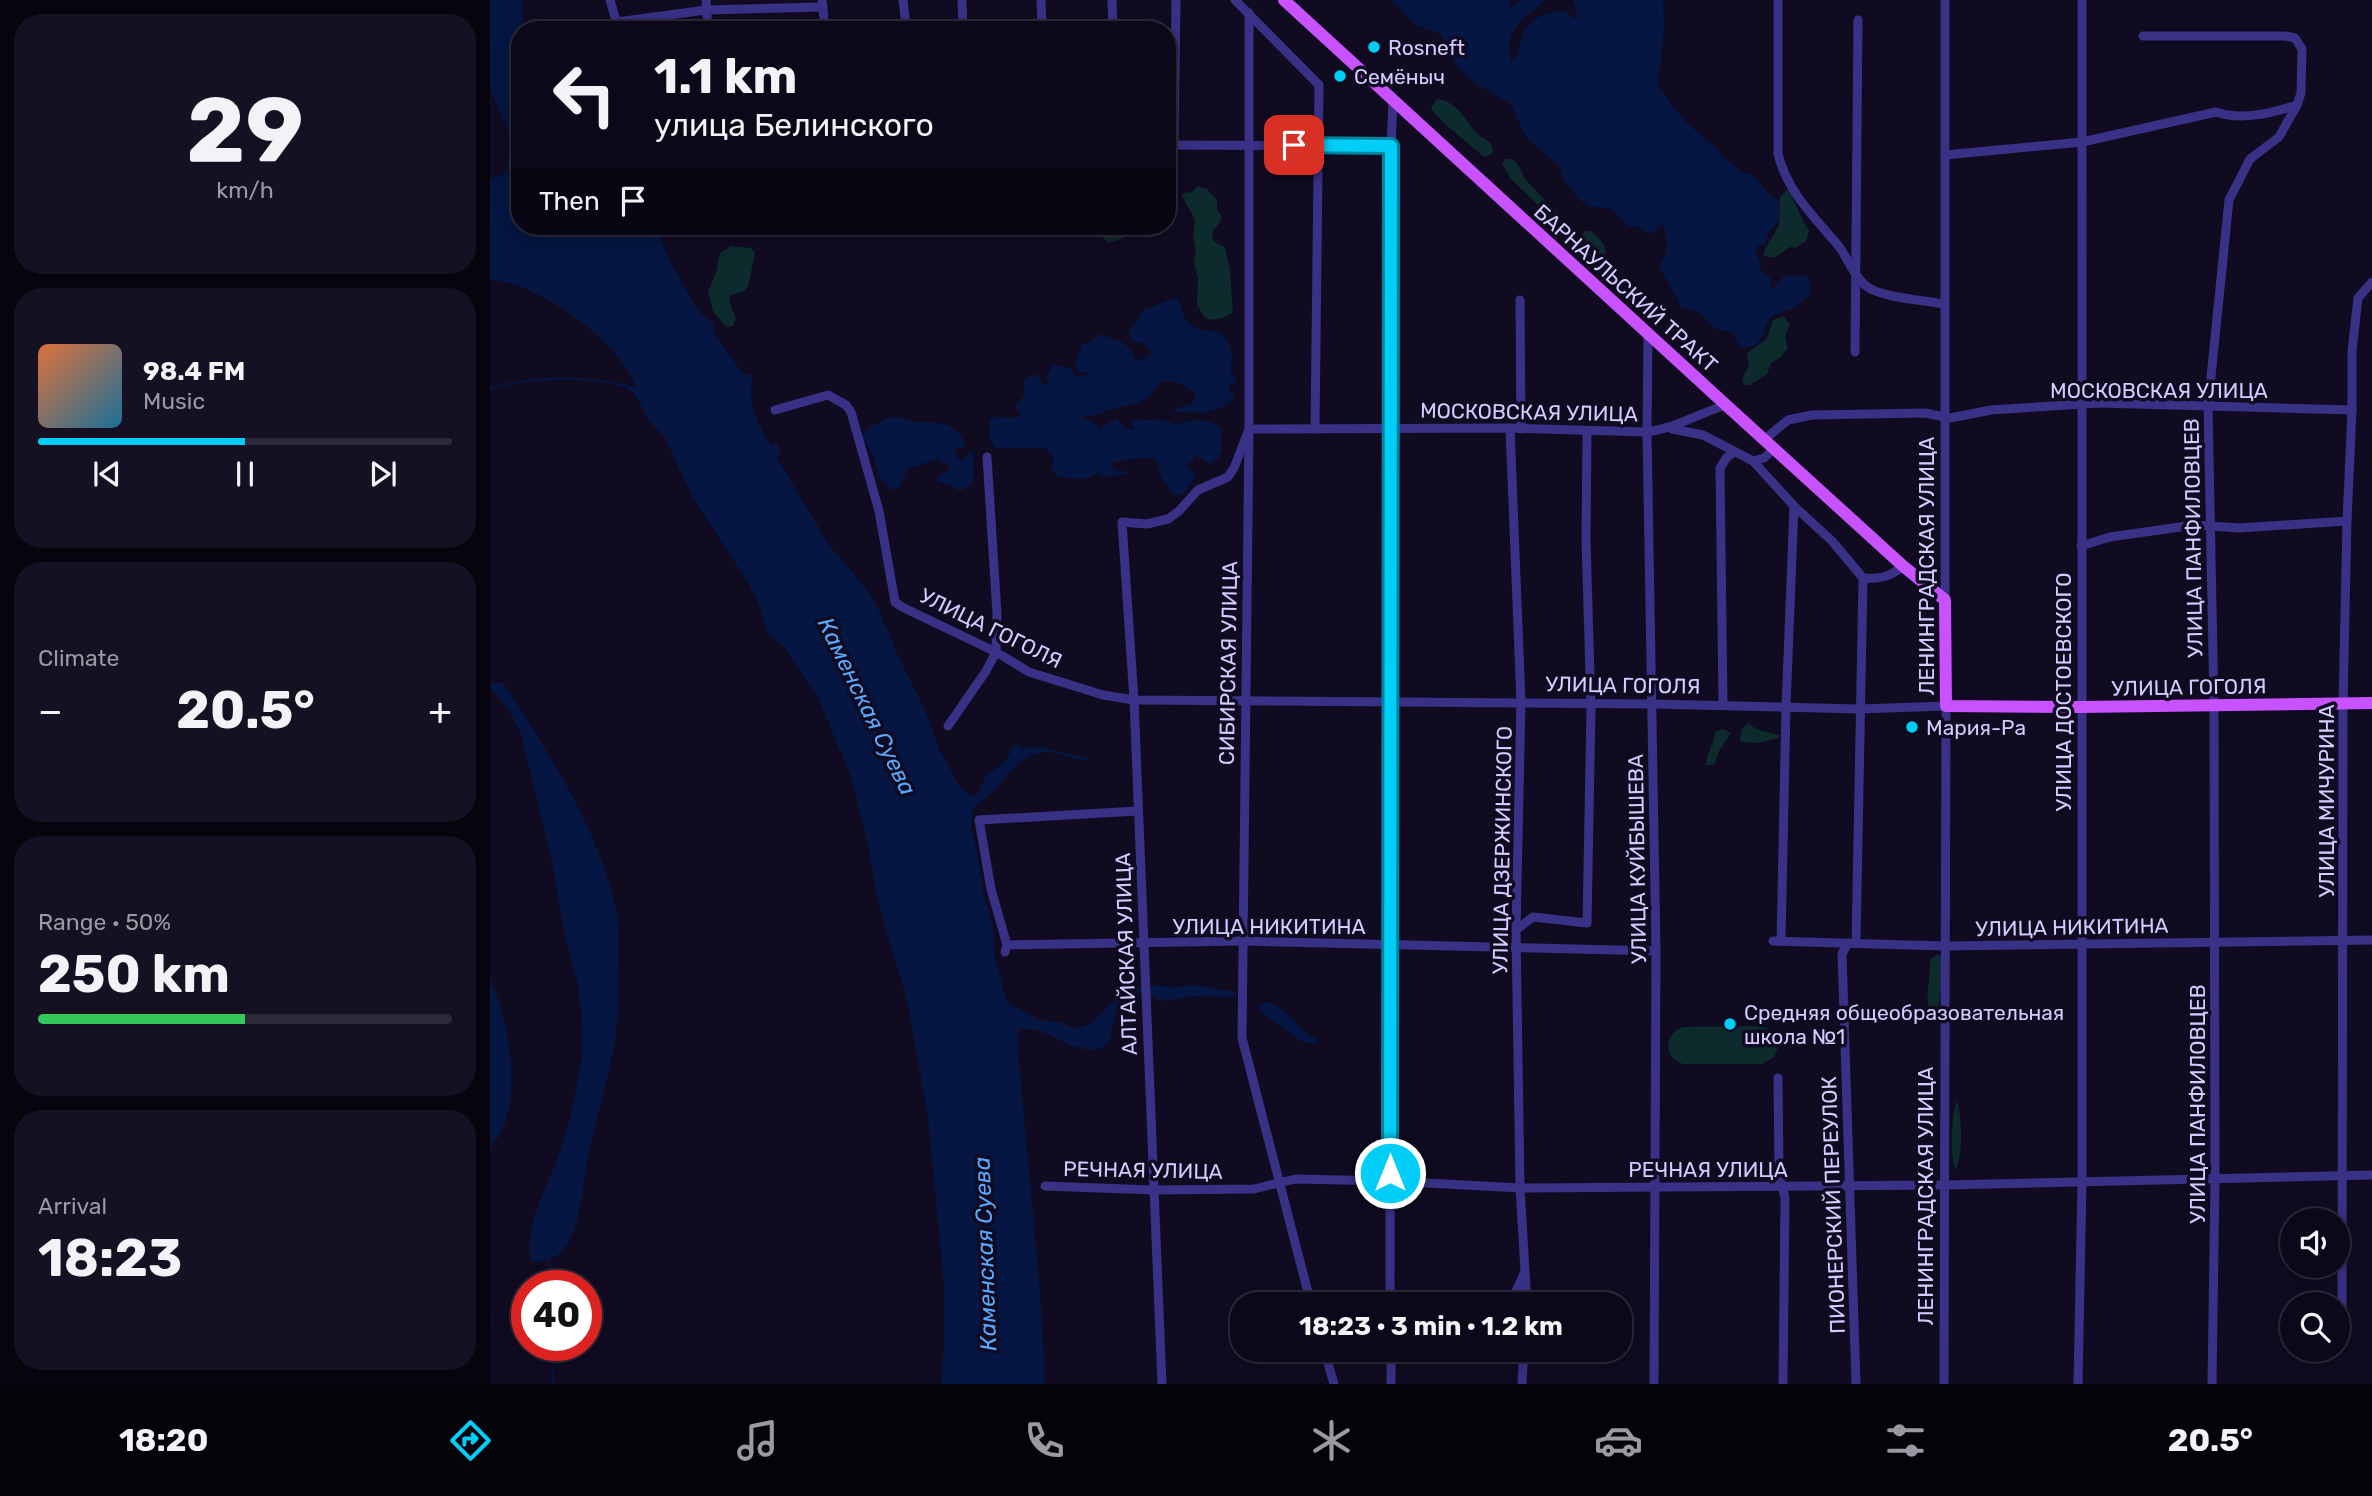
<!DOCTYPE html>
<html lang="en">
<head>
<meta charset="utf-8">
<style>
	:root { --surface:#0c0819; --page:#151122; --text:#f1f3f6; --muted:#9a9aa2; --line:#2c2938; --accent:#00cef6 }
	body { margin:0; font-family:Rubik,sans-serif; background:var(--page); color:var(--text); height:100vh; display:flex; flex-direction:column; font-size:26px; white-space:nowrap }
	* { box-sizing:border-box; margin:0 }
	p { font-size:23px; color:var(--muted) }
	.icon { flex:none; width:38px; height:38px; fill:none; stroke:currentColor; stroke-width:2; stroke-linecap:round; stroke-linejoin:round }
	.map { position:relative; flex:1; overflow:hidden }
	.panel { display:flex; flex-direction:column; gap:14px; padding:14px; background:#07040e; width:490px }
	.panel>* { flex:none }
	.top-card { position:absolute; left:21px; top:21px; width:665px; height:214px; border-radius:28px; box-shadow:0 4px 18px #0003,0 0 0 2px var(--line); background:#0c0819; color:var(--text); overflow:hidden }
	.tools { position:absolute; left:1790px; top:1208px; display:grid; gap:14px }
	.tools a { display:grid; place-items:center; width:70px; height:70px; border-radius:50%; background:var(--surface); box-shadow:0 4px 18px #0003,0 0 0 2px var(--line); font-size:35px }
	.speed { position:absolute; left:21px; top:1270px; display:flex; gap:14px; font-size:35px; font-weight:700; text-align:center }
	.speed>* { display:grid; place-content:center; width:91px; height:91px; border-radius:50%; background:var(--surface); box-shadow:0 4px 18px #0003,0 0 0 2px var(--line); line-height:1 }
	.speed .limit { border:10px solid #d22; background:#fff; color:#111 }
	.pin { position:absolute; display:grid; place-items:center; width:60px; height:60px; color:#fff; margin:-30px; border-radius:14px; box-shadow:0 4px 10px #0006 }
	.me { position:absolute; width:77px; margin:-38px; rotate:0deg; stroke-linejoin:round; filter:drop-shadow(0 0 5px #0008) }
	.turn { display:flex; align-items:center; gap:24px; height:147px; padding:0 28px; font-size:32px }
	.turn .icon { width:91px; height:91px; stroke-width:2.5 }
	.turn b { display:block; font-size:49px; line-height:60px }
	.then { display:flex; align-items:center; height:66px; padding:0 28px; background:#0003; gap:14px; font-size:26px }
	.big { font-size:52px; font-weight:700; line-height:1.1 }
	.panel .card { flex:1; display:flex; flex-direction:column; justify-content:center; gap:10px; min-width:0; padding:0 24px; border-radius:28px; background:var(--page) }
	.panel .dial { align-items:center; gap:0 }
	.dial b { font-size:91px; line-height:1 }
	.song { display:flex; align-items:center; gap:21px }
	.cover { width:84px; height:84px; border-radius:10px; background:linear-gradient(135deg,hsl(20 70% 55%),hsl(200 70% 35%)) }
	.played { height:7px; border-radius:4px; background:linear-gradient(90deg,var(--accent) 50%,var(--line) 50%) }
	.keys { display:flex; justify-content:space-around; direction:ltr }
	.heat { display:flex; justify-content:space-between; align-items:center; font-size:38px; direction:ltr }
	.charge { height:10px; border-radius:5px; background:linear-gradient(90deg,#34c759 50%,var(--line) 0) }
	.trip { position:absolute; left:740px; top:1292px; width:402px; height:70px; border-radius:28px; background:var(--surface); box-shadow:0 4px 18px #0003,0 0 0 2px var(--line); font-weight:700; line-height:70px; text-align:center }
	.dock { display:flex; height:112px; justify-content:space-around; align-items:center; background:#05030a; color:var(--muted) }
	.dock .icon { width:49px; height:49px }
	.dock .active { color:var(--accent) }
	.dock b { font-size:32px; color:var(--text) }
	main { display:flex; flex:1; min-height:0 }
	.map>svg:first-child { display:block }
	.green { fill:#0d2b2c }
	.water { fill:#041641 }
	.lines { fill:none; stroke-linecap:round; stroke-linejoin:round }
	.stream { stroke:#041641; stroke-width:2 }
	.minor { stroke:#393185; stroke-width:9 }
	.major { stroke:#c952ff; stroke-width:12 }
	.route-casing { stroke:#0086a0; stroke-width:18 }
	.route { stroke:#00cef6; stroke-width:12 }
	.poi-dot { fill:#00cef6; stroke:#100b21; stroke-width:2.5 }
	.labels { text-anchor:middle; dominant-baseline:central; stroke-width:7; stroke-linejoin:round; paint-order:stroke }
	.poi-label { font-size:21px; fill:#d4cbff; stroke:#100b21; text-anchor:start }
	.street-label { font-size:21px; fill:#d4cbff; stroke:#100b21 }
	.water-label { font-size:23px; font-style:italic; fill:#59a8ff; stroke:#100b21 }
</style>
</head>
<body>
<main>
<section class="panel">
<div class="card dial"><b>29</b><p>km/h</p></div>
<div class="card">
<div class="song"><i class="cover"></i><div><b>98.4 FM</b><p>Music</p></div></div>
<div class="played"></div>
<div class="keys"><svg class="icon" aria-label="previous" viewBox="0 0 24 24"><path d="M18 5L8 12l10 7zM5 5v14"/></svg><svg class="icon" aria-label="pause" viewBox="0 0 24 24"><path d="M8 5v14M16 5v14"/></svg><svg class="icon" aria-label="next" viewBox="0 0 24 24"><path d="M6 5l10 7-10 7zM19 5v14"/></svg></div>
</div>
<div class="card"><p>Climate</p>
<div class="heat"><a>−</a><b class="big">20.5°</b><a>+</a></div>
</div>
<div class="card"><p>Range · 50%</p><b class="big">250 km</b><div class="charge"></div></div>
<div class="card"><p>Arrival</p><b class="big">18:23</b></div>
</section>
<div class="map">
<svg width="1882" height="1384" viewBox="0 0 1882 1384">
	<rect width="100%" height="100%" fill="#100b21"/>
	<g class="green">
		<path d="M946,99C968,100 975,122 989,135C996,141 1002,140 1003,151L1000,155L994,157L954,123L941,109Z"/>
		<polygon points="1016,159 1022,159 1027,163 1035,179 1066,212 1065,218 1059,216 1020,178 1012,163"/>
		<path d="M708,186L717,189L727,200V209L732,217L730,222L722,232L723,241L735,247L740,271L743,312C737,318 722,322 715,318L707,305L708,278L704,264L706,251L703,234L705,220L692,196L693,193L702,192Z"/>
		<path d="M1298,189C1306,203 1310,218 1319,230L1316,241L1306,248L1300,247L1284,258L1274,256L1275,250L1289,225L1290,197Z"/>
		<path d="M598,226H639C641,238 628,239 619,243Z"/>
		<path d="M1095,231H1101C1108,237 1114,242 1116,252L1114,257L1108,260L1095,246L1091,235Z"/>
		<polygon points="241,246 261,248 265,253 258,287 252,292 241,295 239,301 246,319 243,326 236,327 223,311 218,291 226,273 230,253"/>
		<path d="M1294,316L1300,325L1295,336L1298,348L1291,357L1281,363L1277,374L1260,385H1254L1252,379L1259,365L1257,354C1275,337 1275,348 1283,320Z"/>
		<path d="M1259,723C1266,732 1279,732 1290,735L1289,738L1267,743L1252,742L1250,740L1252,728Z"/>
		<path d="M1233,729L1241,733L1229,751L1224,765H1216C1216,752 1225,744 1225,732Z"/>
		<path d="M1447,954L1451,957C1451,978 1453,1001 1443,1019L1440,1017C1434,997 1441,980 1440,960Z"/>
		<path d="M1272,1026L1284,1032L1289,1045L1284,1057L1273,1064H1193C1173,1058 1173,1034 1193,1027Z"/>
		<path d="M1468,1102C1471,1117 1474,1159 1465,1170C1460,1153 1461,1120 1466,1103Z"/>
	</g>
	<g class="water">
		<path d="M0,0H33L31,9L35,30H30V226H159L170,237L179,259L204,304L212,315L223,323L224,333L254,375H263C256,401 268,424 281,446L285,443L288,444L291,454L287,456L288,459L339,545L375,587L388,608L410,660L435,710L450,750L468,784L481,796L489,792L495,777L516,761L523,746L529,745L533,748L549,747L603,759C586,763 571,752 555,752C532,752 516,780 500,794C495,799 489,803 483,808L481,828L487,851L494,896L503,926L505,957L517,1002L550,1020L572,1023L587,1029L603,1022L626,998L646,988L669,985L679,988L706,985L745,992V996L740,997L705,996L676,1001L669,1000L653,991L648,993L643,1003C638,1004 632,1005 628,1009C619,1022 627,1046 606,1049C577,1053 557,1024 529,1030L527,1036C536,1152 551,1268 555,1384H451L454,1343V1286L438,1119L418,1004L389,906L377,841L361,777L328,697L294,647L278,634L269,604L260,586L202,496L174,436L159,421L145,394L137,388V385L146,387C131,343 46,281 0,280V178L11,176L17,168L20,144L19,133L0,89Z"/>
		<path d="M901,0H1021L1018,10L1030,0H1055C1034,21 1012,29 1022,62C1031,54 1028,41 1034,31C1041,18 1063,8 1077,12L1083,19H1085L1086,7L1083,0H1173L1174,24L1171,64L1167,78L1168,85L1180,103L1200,126L1223,145L1236,159L1252,172L1264,176L1278,193L1289,202V220L1279,232L1275,243L1268,246L1265,251L1270,262L1269,268L1281,279V287L1283,288L1293,277L1314,275L1320,279L1321,294C1315,298 1310,304 1304,308C1297,312 1289,311 1283,316C1269,326 1279,350 1250,347L1243,333L1226,329L1209,312L1191,307L1169,266C1180,248 1178,243 1173,224L1162,233H1156L1150,227L1138,226L1121,209L1098,206L1088,199L1073,178L1070,167L1038,139L1033,132L1022,105L985,83L969,70L950,34L925,25Z"/>
		<path d="M686,297C691,303 690,307 693,314C698,329 715,332 729,331C742,343 744,356 740,372L747,378L744,383L738,385L739,389L745,396C732,415 707,413 685,412L683,411L685,409L703,403L705,394C695,384 682,378 669,383C659,399 651,405 632,406L628,411L627,408C619,409 614,413 607,415C601,417 598,413 592,417L608,426L610,432L614,425L627,418L632,425L641,430L644,428L641,421C653,420 678,418 686,425C699,419 724,416 733,432L730,441L733,449L728,459L720,464L706,455L701,462L696,463L697,468L704,472L705,477L692,495L684,494C680,489 672,481 670,474C668,466 670,464 664,457C651,459 633,458 622,464L624,469L641,473L615,477L607,473C593,483 584,478 567,476L562,469L563,457L556,448H505L499,437V419C510,412 522,423 531,414L525,408L535,394L533,381L542,375H548L553,385H555L558,384L557,375L563,365L580,368L586,377L601,374L588,371L585,366L592,344L600,342L609,334C628,340 637,340 646,360L654,359L661,354C660,342 649,344 641,340L639,331L647,322L652,311Z"/>
		<path d="M401,417C412,416 420,422 429,422C449,423 466,421 475,444L474,447L465,448L466,456L472,462L480,451L484,454L483,484L470,491L462,486L448,481V476L458,471L460,467L446,459L418,469L409,488L401,490L390,479L383,455L371,437L379,427Z"/>
		<path d="M2,682L13,683L21,694C62,759 103,821 123,897C131,924 129,953 128,981C128,999 128,1016 126,1034C120,1076 106,1116 98,1158C92,1188 92,1230 70,1253C62,1261 51,1261 41,1262L39,1247L43,1218L70,1152L82,1110L92,1054V1026L88,984L76,942L61,858L31,734L18,709L0,688Z"/>
		<path d="M0,980C19,1017 32,1096 10,1134C8,1139 3,1143 0,1147Z"/>
		<path d="M774,1002C797,1003 807,1032 827,1039V1042C811,1048 799,1030 787,1023C779,1018 773,1017 769,1008Z"/>
	</g>
	<g class="lines">
		<g class="stream">
			<path d="M0,388C44,377 92,375 137,386"/>
			<polyline points="58,1261 68,1286"/>
			<polyline points="62,1346 63,1384"/>
		</g>
		<g class="minor">
			<polyline points="120,0 129,30"/>
			<polyline points="216,0 218,30"/>
			<polyline points="332,0 335,30"/>
			<polyline points="413,0 415,17"/>
			<polyline points="472,0 473,30"/>
			<polyline points="551,0 552,30"/>
			<polyline points="622,0 623,30"/>
			<polyline points="745,0 829,85 825,429"/>
			<path d="M1288,0V154C1297,191 1323,216 1347,244C1357,256 1363,275 1375,285C1389,298 1435,300 1454,304"/>
			<polyline points="759,13 759,429 752,1038 821,1304"/>
			<polyline points="127,22 216,10 333,7"/>
			<polyline points="1653,36 1795,36 1805,38 1812,49 1811,93 1807,105 1789,137 1760,159 1739,200 1718,406 1724,706 1725,1179 1722,1384"/>
			<polyline points="677,145 901,146"/>
			<polyline points="684,145 686,0"/>
			<path d="M1455,155L1592,142L1726,112C1752,121 1782,113 1807,105"/>
			<polyline points="1030,300 1031,429"/>
			<polyline points="1158,333 1157,432 1166,951 1164,1384"/>
			<polyline points="1365,352 1368,20"/>
			<polyline points="285,410 338,395 356,405 361,412 389,511 405,602 412,607 506,652 539,672 613,695 644,700 1163,704 1369,709 1456,706 1454,1384"/>
			<polyline points="1020,428 1031,702 1026,930 1030,1188 1037,1304"/>
			<polyline points="1182,429 1213,435 1263,461 1304,506 1342,541 1373,578"/>
			<polyline points="1275,439 1298,420 1322,415 1435,413 1460,418 1501,410 1609,403 1862,410"/>
			<polyline points="1263,461 1274,458 1285,448"/>
			<polyline points="1591,546 1620,537 1704,525 1749,528 1857,521"/>
			<polyline points="1455,600 1455,0"/>
			<polyline points="1233,705 1230,468 1237,457 1245,452"/>
			<polyline points="458,726 496,671 506,652 507,614 497,457"/>
			<polyline points="1026,930 1043,917 1097,923 1101,708 1096,541 1097,431"/>
			<polyline points="1283,941 1455,946 1882,940"/>
			<polyline points="1291,941 1296,707 1304,506"/>
			<polyline points="1358,943 1352,954 1366,1384"/>
			<path d="M1366,943L1373,578C1390,579 1400,577 1413,566"/>
			<polyline points="517,945 753,941 1166,951"/>
			<polyline points="515,952 517,945 501,889 489,820 647,811"/>
			<polyline points="1288,1078 1289,1173 1295,1198 1293,1384"/>
			<polyline points="555,1186 663,1190 764,1189 805,1179 900,1181 1030,1188 1455,1185 1882,1175"/>
			<polyline points="900,1304 901,146 903,102"/>
			<polyline points="1025,1304 1025,1293 1034,1274"/>
			<polyline points="1852,1325 1853,704 1857,521 1862,410 1862,351 1868,298 1882,282"/>
			<polyline points="834,1349 844,1384"/>
			<polyline points="901,1349 901,1384"/>
			<path d="M672,1384L644,700L632,522L657,524L678,519L689,511L708,490L738,477L744,468L759,429L1020,428L1157,432C1187,428 1207,414 1236,405"/>
			<polyline points="1032,1384 1033,1364"/>
			<polyline points="1588,1384 1592,1182 1592,0"/>
		</g>
		<polyline class="major" points="794,0 1236,405 1413,566 1455,600 1456,706 1591,707 1882,703"/>
	</g>
	<g class="lines">
		<defs>
			<polyline id="route" points="804,145 901,146 900,1173"/>
		</defs>
		<use href="#route" class="route-casing"/>
		<use href="#route" class="route"/>
	</g>
	<g class="poi-dot">
		<circle cx="884" cy="47" r="7"/>
		<circle cx="850" cy="76" r="7"/>
		<circle cx="1422" cy="727" r="7"/>
		<circle cx="1240" cy="1024" r="7"/>
	</g>
	<g class="labels">
		<g class="poi-label">
			<text x="898" y="47">Rosneft</text>
			<text x="864" y="76">Семёныч</text>
			<text x="1436" y="727">Мария-Ра</text>
			<text x="1254" y="1012">Средняя общеобразовательная<tspan x="1254" dy="24">школа №1</tspan></text>
		</g>
		<g class="street-label">
			<text transform="translate(1136 288) rotate(42)">БАРНАУЛЬСКИЙ ТРАКТ</text>
			<text x="1669" y="390">МОСКОВСКАЯ УЛИЦА</text>
			<text transform="translate(1039 412) rotate(1)">МОСКОВСКАЯ УЛИЦА</text>
			<text transform="translate(1703 538) rotate(-91)">УЛИЦА ПАНФИЛОВЦЕВ</text>
			<text transform="translate(1436 566) rotate(-90)">ЛЕНИНГРАДСКАЯ УЛИЦА</text>
			<text transform="translate(501 628) rotate(26)">УЛИЦА ГОГОЛЯ</text>
			<text transform="translate(738 663) rotate(-89)">СИБИРСКАЯ УЛИЦА</text>
			<text transform="translate(1133 685) rotate(1)">УЛИЦА ГОГОЛЯ</text>
			<text transform="translate(1699 687) rotate(-1)">УЛИЦА ГОГОЛЯ</text>
			<text transform="translate(1573 692) rotate(-90)">УЛИЦА ДОСТОЕВСКОГО</text>
			<text transform="translate(1836 801) rotate(-90)">УЛИЦА МИЧУРИНА</text>
			<text transform="translate(1012 850) rotate(-89)">УЛИЦА ДЗЕРЖИНСКОГО</text>
			<text transform="translate(1147 859) rotate(-91)">УЛИЦА КУЙБЫШЕВА</text>
			<text x="779" y="926">УЛИЦА НИКИТИНА</text>
			<text transform="translate(1582 927) rotate(-1)">УЛИЦА НИКИТИНА</text>
			<text transform="translate(636 954) rotate(-92)">АЛТАЙСКАЯ УЛИЦА</text>
			<text transform="translate(1707 1104) rotate(-90)">УЛИЦА ПАНФИЛОВЦЕВ</text>
			<text x="1218" y="1169">РЕЧНАЯ УЛИЦА</text>
			<text transform="translate(653 1170) rotate(1)">РЕЧНАЯ УЛИЦА</text>
			<text transform="translate(1435 1196) rotate(-90)">ЛЕНИНГРАДСКАЯ УЛИЦА</text>
			<text transform="translate(1343 1205) rotate(-92)">ПИОНЕРСКИЙ ПЕРЕУЛОК</text>
		</g>
		<g class="water-label">
			<text transform="translate(377 706) rotate(64)">Каменская Суева</text>
			<text transform="translate(495 1254) rotate(-92)">Каменская Суева</text>
		</g>
	</g>
</svg>
<div class="tools">
<a><svg class="icon" aria-label="sound" viewBox="0 0 24 24"><path d="M4 9h4l5-4v14l-5-4H4zM17 9q2 3 0 6"/></svg></a>
<a><svg class="icon" aria-label="search" viewBox="0 0 24 24"><circle cx="10" cy="10" r="6"/><path d="M15 15l6 6"/></svg></a>
</div>
<div class="speed"><div class="limit">40</div></div>
<div class="pin" style="left:804px;top:145px;background:#d93025"><svg class="icon" aria-label="arrive" viewBox="0 0 24 24"><path d="M6 21V4h12l-3 4 3 4H6"/></svg></div>
<svg class="me" style="left:900px;top:1173px" viewBox="-20 -20 40 40"><circle r="17" fill="#00cef6" stroke="#fff" stroke-width="3"/><path d="M0-11L8 9 0 5-8 9z" fill="#fff"/></svg>
<div class="trip">18:23 · 3 min · 1.2 km</div>
<div class="top-card">
<div class="turn"><svg class="icon" aria-label="left" viewBox="0 0 24 24"><path d="M17 20v-9H6M10 6l-5 5 5 5"/></svg><div><b>1.1 km</b>улица Белинского</div></div>
<div class="then">Then<svg class="icon" aria-label="arrive" viewBox="0 0 24 24"><path d="M6 21V4h12l-3 4 3 4H6"/></svg></div>
</div>
</div>
</main>
<nav class="dock">
<b>18:20</b>
<svg class="icon active" aria-label="directions" viewBox="0 0 24 24"><path d="M12 3l9 9-9 9-9-9zM9 14v-3h6M13 9l2 2-2 2"/></svg>
<svg class="icon" aria-label="music" viewBox="0 0 24 24"><path d="M9 18V5l10-2v13"/><circle cx="6" cy="18" r="3"/><circle cx="16" cy="16" r="3"/></svg>
<svg class="icon" aria-label="phone" viewBox="0 0 24 24"><path d="M5 4h4l2 5-3 2q2 4 5 5l2-3 5 2v4C11 20 4 13 5 4z"/></svg>
<svg class="icon" aria-label="climate" viewBox="0 0 24 24"><path d="M12 3v18M4 7l16 10M4 17L20 7"/></svg>
<svg class="icon" aria-label="car" viewBox="0 0 24 24"><path d="M5 17H2v-5l4-1 3-4h7l3 4 3 1v5h-3M9 17h6M6 11h13"/><circle cx="7" cy="17" r="2"/><circle cx="17" cy="17" r="2"/></svg>
<svg class="icon" aria-label="filters" viewBox="0 0 24 24"><path d="M4 7h16M4 17h16"/><circle cx="9" cy="7" r="2"/><circle cx="15" cy="17" r="2"/></svg>
<b>20.5°</b>
</nav>
</body>
</html>
